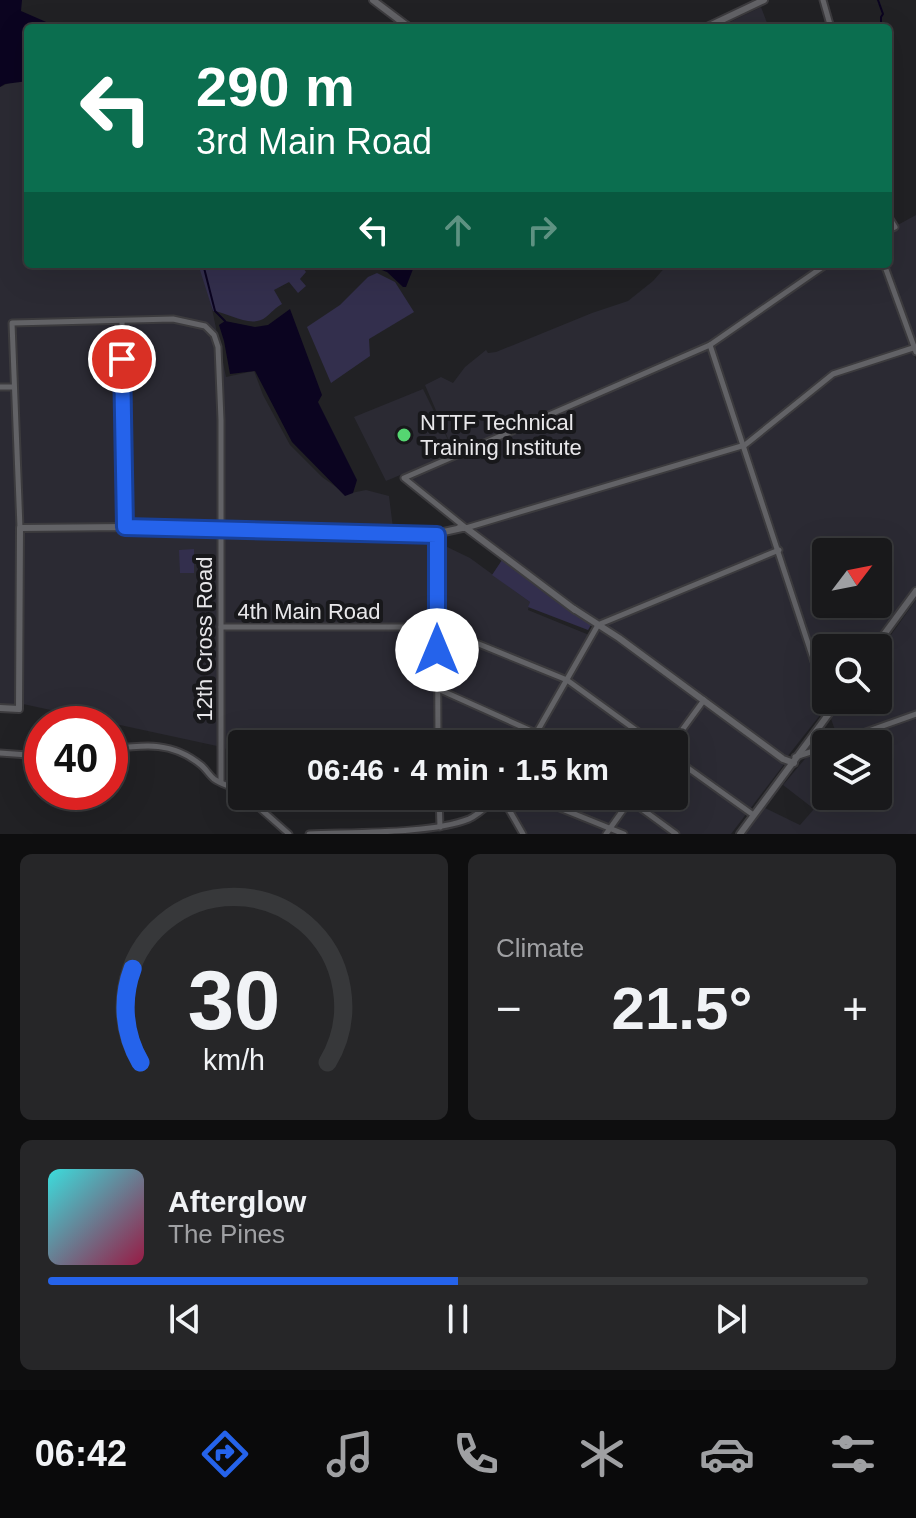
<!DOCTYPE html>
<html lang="en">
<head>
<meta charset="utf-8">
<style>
	:root { --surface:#19191b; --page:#262628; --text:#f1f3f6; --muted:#9fa0a3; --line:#37383a; --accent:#2563eb }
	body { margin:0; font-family:Arial,sans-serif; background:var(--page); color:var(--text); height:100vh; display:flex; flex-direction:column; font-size:30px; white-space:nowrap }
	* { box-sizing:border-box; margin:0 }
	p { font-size:26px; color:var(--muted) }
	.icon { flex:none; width:44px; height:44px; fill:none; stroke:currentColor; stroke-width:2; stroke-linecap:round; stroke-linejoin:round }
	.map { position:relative; height:834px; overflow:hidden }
	.drawer { display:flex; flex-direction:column; gap:20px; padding:20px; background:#0e0e0f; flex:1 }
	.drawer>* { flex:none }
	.guide { position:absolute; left:24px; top:24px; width:868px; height:244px; border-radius:8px; box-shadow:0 8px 32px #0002,0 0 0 2px var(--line); background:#0b6e4f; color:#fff; overflow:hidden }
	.needle { width:52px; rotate:58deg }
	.controls { position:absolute; left:812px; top:538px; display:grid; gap:16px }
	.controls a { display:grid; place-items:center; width:80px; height:80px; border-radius:8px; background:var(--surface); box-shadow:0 8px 32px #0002,0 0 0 2px var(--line); font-size:40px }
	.speed { position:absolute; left:24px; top:706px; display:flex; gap:16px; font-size:40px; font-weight:700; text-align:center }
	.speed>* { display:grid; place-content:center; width:104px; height:104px; border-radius:50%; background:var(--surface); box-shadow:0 8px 32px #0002,0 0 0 2px var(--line); line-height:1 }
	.speed .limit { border:12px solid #d22; background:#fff; color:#111 }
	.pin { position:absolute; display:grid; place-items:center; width:68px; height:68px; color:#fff; margin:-34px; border:4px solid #fff; border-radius:50%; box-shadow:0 2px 8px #0007 }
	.me { position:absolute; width:88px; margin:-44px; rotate:0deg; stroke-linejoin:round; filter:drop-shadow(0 0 6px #0008) }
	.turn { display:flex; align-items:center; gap:28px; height:168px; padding:0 40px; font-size:36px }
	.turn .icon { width:104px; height:104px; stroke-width:2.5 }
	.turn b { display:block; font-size:56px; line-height:68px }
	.lanes { display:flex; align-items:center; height:76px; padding:0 40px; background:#0003; justify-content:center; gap:40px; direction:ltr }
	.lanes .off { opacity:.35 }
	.big { font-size:60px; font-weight:700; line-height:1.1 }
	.drawer .widget { flex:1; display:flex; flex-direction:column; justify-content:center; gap:12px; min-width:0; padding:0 28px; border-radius:12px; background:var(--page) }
	.drawer .dial { align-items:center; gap:0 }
	.dial svg { height:208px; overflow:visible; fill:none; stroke:var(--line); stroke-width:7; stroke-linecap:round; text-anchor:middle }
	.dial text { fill:var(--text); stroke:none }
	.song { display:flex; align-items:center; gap:24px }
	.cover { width:96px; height:96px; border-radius:12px; background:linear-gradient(135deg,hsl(180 70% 55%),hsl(340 70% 35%)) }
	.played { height:8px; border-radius:4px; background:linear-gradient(90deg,var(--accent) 50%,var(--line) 50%) }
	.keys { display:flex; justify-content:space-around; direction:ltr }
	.heat { display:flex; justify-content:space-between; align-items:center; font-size:44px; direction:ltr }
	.drawer .tiles { flex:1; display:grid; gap:20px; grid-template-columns:1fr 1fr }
	.widget:last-child { grid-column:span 2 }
	.trip { position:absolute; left:228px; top:730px; width:460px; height:80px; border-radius:8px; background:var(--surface); box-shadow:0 8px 32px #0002,0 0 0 2px var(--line); font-weight:700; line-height:80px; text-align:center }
	.tab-bar { display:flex; height:128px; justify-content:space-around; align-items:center; background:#0a0a0b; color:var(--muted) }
	.tab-bar .icon { width:56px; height:56px }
	.tab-bar .active { color:var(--accent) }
	.tab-bar b { font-size:36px; color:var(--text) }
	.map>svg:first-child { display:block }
	.built { fill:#2b2a33; fill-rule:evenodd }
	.green { fill:#332f4d }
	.water { fill:#0b0420 }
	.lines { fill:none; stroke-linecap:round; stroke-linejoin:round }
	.stream { stroke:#0b0420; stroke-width:2 }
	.tertiary-casing { stroke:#3c3b3e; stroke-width:9 }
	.secondary-casing { stroke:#3c3b3e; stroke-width:10 }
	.tertiary { stroke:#626266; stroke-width:5 }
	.secondary { stroke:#626266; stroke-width:6 }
	.route-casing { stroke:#184099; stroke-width:20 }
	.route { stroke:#2563eb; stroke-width:14 }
	.poi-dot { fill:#55d671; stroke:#18181b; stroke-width:3 }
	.labels { text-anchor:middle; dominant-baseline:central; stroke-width:8; stroke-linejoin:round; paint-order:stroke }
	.poi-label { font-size:22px; fill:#e8e7ea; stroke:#18181b; text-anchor:start }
	.street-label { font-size:22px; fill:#e8e7ea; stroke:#18181b }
</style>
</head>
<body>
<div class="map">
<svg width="916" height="834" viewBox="0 0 916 834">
	<rect width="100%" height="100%" fill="#212124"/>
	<g class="built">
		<polygon points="761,7 769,28 716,28 734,20"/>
		<polygon points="21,78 28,103 28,264 198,264 209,294 226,377 254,371 263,395 290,445 322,477 346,494 366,490 389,496 394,536 434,536 434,744 242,744 242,754 217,746 23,704 0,704 0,87"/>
		<path d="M916,215V343L910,345L916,360V588L871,648H826V700H832L787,757L620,636L581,612L409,480L457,457L455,452L386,481L354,417L423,389L453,450L425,385L441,377L453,383L465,367L486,350L488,353L496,352L592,313L628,301L653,281L668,264H888V218L894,227ZM826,552H878V604H826Z"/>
		<polygon points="441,544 470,558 530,602 528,610 594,637 600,630 785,763 731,834 527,834 505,799 507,796 674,796 674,744 441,744"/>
		<polygon points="916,600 916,834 745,834 765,808 800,825 814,809 783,785 809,754 826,747 826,796 878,796 878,744 832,744 839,741 831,719 844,700 878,700 878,653"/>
	</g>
	<g class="green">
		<path d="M198,264H300L306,272L300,279L306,286L298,293L289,282L274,290L282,304C275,308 272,312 266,317C251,329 230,313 213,311Z"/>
		<polygon points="377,273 395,282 414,312 369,339 370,356 331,383 307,327 340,305 368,277"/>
		<polygon points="194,549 194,573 180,573 179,550"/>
		<polygon points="502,560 591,625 588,630 528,607 530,602 492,575"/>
	</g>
	<g class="water">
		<polygon points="0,0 22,0 21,11 60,28 28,28 28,81 5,84 0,87"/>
		<polygon points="366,264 415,264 406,287 403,287 387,272"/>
		<polygon points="290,309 322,395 318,402 357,480 353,493 345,496 292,442 255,371 230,374 224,341 219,325 225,321 255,327 268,325"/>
	</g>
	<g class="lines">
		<g class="stream">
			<polyline points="878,0 883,14 881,17 881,28"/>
			<polyline points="203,264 215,311 225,321"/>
		</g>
		<defs>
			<g id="tertiary">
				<polyline points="823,0 831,28"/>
				<polyline points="888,216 895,227 888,230"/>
				<polyline points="827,264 710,345 404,478 466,528 745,445 833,374 916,347"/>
				<polyline points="884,264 916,352"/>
				<polyline points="122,321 125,527"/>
				<polyline points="710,345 826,698"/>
				<polyline points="0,387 13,387"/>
				<polyline points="20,528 12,323 173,319 205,326 214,335 218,347 221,420 221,782"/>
				<polyline points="437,535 438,744"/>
				<polyline points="600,624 779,550"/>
				<polyline points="221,627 437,627 567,680 655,744"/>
				<polyline points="438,689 536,733 552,744"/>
				<polyline points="530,744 598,625"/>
				<polyline points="672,744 704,700"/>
				<polyline points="832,744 916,714"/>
				<path d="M110,749C144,745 172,741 201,765C206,769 209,775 214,779C222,785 233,786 242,793"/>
				<polyline points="0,753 42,756"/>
				<polyline points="795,757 826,747"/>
				<polyline points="674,758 752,814"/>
				<polyline points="246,796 289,834"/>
				<polyline points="439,796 440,827"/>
				<polyline points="501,796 523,834"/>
				<polyline points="530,796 624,834"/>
				<polyline points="624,796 676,834"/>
				<path d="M309,834C353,832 431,834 469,819C480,814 490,803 499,796"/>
				<polyline points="606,834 633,796"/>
			</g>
			<g id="secondary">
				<polyline points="373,0 410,28"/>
				<polyline points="705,28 764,0"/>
				<polyline points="459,528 466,528 575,610"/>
				<polyline points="574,609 619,638 783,759 794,763"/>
				<polyline points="874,648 916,591"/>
				<polyline points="0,708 19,709 20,528 125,527 430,535 462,528"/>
				<polyline points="740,834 839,700"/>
			</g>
		</defs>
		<use href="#tertiary" class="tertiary-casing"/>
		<use href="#secondary" class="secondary-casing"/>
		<use href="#tertiary" class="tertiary"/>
		<use href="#secondary" class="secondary"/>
	</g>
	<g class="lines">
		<defs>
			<polyline id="route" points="122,359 125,527 437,535 437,650"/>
		</defs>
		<use href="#route" class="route-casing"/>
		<use href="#route" class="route"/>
	</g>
	<circle class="poi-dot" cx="404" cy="435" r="8"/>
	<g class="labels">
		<g class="poi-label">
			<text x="420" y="422">NTTF Technical<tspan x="420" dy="25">Training Institute</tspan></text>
		</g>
		<g class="street-label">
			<text x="309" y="611">4th Main Road</text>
			<text transform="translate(204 639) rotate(-90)">12th Cross Road</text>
		</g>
	</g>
</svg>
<div class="controls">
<a><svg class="needle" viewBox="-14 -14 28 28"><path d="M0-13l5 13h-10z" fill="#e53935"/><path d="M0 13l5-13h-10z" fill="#9fa0a3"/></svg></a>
<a><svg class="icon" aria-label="search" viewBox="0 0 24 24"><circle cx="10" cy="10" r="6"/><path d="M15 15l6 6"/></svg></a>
<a><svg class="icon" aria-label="layers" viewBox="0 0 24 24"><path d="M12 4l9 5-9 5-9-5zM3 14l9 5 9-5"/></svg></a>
</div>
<div class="speed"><div class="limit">40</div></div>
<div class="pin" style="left:122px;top:359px;background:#d93025"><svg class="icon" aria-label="arrive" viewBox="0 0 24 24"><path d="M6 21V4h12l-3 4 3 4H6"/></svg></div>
<svg class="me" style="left:437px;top:650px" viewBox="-20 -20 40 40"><circle r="19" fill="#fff"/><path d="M0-13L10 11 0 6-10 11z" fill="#2563eb"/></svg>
<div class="trip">06:46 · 4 min · 1.5 km</div>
<div class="guide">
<div class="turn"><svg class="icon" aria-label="left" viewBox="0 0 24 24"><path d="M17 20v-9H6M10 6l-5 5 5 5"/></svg><div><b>290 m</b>3rd Main Road</div></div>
<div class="lanes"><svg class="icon" aria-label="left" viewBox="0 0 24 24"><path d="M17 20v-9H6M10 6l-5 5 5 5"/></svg><svg class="icon off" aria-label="ahead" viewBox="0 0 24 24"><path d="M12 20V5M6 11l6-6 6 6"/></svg><svg class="icon off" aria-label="right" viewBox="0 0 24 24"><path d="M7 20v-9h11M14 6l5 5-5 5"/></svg></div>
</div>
</div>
<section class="drawer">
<div class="tiles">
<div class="widget dial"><svg viewBox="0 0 100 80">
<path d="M14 69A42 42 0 1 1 86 69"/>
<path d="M14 69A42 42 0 0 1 11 33" stroke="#2563eb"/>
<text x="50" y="56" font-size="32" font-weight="700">30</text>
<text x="50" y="72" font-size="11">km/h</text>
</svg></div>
<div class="widget"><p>Climate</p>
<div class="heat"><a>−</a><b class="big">21.5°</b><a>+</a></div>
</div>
<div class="widget">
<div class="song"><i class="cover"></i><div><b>Afterglow</b><p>The Pines</p></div></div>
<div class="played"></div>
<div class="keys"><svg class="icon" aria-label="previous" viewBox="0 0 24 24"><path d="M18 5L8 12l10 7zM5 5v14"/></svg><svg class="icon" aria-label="pause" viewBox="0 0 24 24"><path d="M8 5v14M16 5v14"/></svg><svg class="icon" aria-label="next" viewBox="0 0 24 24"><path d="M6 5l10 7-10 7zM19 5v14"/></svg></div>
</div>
</div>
</section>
<nav class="tab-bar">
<b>06:42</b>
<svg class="icon active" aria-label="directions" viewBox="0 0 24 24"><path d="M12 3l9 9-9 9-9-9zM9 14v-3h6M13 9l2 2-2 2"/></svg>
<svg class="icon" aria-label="music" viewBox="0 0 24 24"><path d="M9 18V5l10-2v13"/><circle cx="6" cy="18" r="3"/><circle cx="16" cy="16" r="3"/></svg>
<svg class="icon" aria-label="phone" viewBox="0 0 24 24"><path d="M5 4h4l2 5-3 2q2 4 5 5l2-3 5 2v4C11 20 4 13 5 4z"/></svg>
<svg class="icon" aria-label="climate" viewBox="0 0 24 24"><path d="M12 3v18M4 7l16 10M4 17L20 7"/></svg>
<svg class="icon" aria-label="car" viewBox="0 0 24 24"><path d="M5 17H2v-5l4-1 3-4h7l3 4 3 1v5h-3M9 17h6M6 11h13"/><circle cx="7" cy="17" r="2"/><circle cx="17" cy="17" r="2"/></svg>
<svg class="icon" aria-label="filters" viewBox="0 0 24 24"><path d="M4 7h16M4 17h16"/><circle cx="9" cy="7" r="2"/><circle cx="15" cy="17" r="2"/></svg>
</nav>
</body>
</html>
